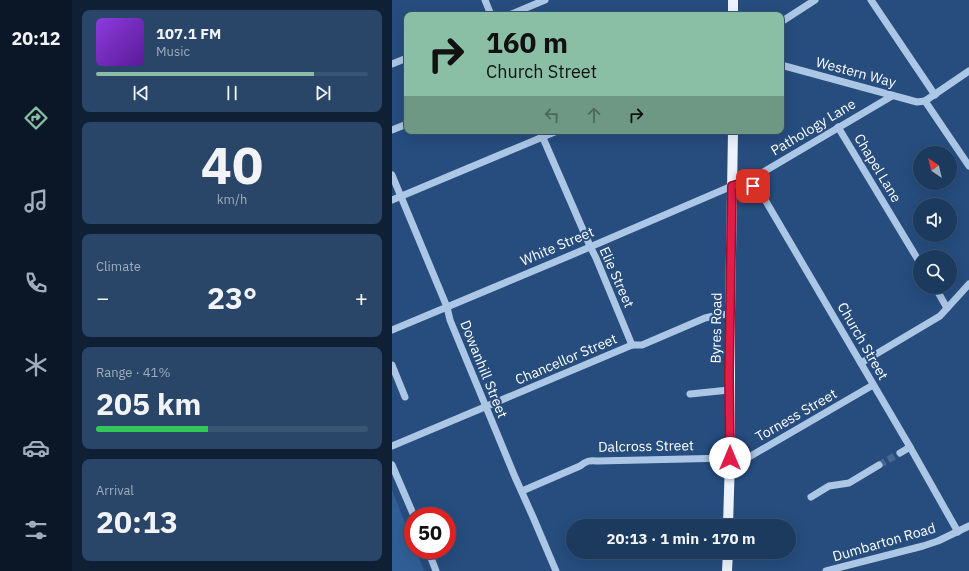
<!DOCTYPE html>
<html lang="en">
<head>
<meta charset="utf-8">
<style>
	:root { --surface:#1c3a5e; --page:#294567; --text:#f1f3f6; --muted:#a0adbc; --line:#3a5473; --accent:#8abfa5 }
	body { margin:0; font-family:"IBM Plex Sans",sans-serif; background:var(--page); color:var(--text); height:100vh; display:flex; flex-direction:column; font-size:15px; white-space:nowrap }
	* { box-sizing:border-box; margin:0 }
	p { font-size:13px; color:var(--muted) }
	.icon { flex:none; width:22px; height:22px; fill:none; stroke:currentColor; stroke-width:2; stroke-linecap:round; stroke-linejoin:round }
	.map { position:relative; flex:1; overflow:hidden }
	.side { display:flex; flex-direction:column; gap:10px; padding:10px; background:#0f2034; width:320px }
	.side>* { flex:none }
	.banner { position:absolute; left:12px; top:12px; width:380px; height:122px; border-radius:8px; box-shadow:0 4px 16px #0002,0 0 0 1px var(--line); background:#8abfa5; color:#111; overflow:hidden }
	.needle { width:26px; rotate:325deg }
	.controls { position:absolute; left:521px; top:146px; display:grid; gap:8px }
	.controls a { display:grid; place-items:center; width:44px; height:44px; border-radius:50%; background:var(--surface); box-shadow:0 4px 16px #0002,0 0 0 1px var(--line); font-size:20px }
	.speed { position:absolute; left:12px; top:507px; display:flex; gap:8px; font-size:20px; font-weight:700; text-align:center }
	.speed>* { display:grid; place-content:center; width:52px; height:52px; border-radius:50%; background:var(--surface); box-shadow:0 4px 16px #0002,0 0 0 1px var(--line); line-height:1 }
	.speed .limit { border:6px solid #d22; background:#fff; color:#111 }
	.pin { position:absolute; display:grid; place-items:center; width:34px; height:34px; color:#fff; margin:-17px; border-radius:8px; box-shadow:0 2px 6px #0006 }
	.me { position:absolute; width:44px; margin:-22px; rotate:0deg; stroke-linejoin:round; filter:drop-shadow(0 0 3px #0008) }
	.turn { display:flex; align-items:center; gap:14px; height:84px; padding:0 16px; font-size:18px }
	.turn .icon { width:52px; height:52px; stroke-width:2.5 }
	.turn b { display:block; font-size:28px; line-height:34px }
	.lanes { display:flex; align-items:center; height:38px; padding:0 16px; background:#0003; justify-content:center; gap:20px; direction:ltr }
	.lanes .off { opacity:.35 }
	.big { font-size:30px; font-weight:800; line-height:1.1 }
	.side .widget { flex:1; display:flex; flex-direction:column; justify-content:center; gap:6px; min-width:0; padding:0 14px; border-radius:8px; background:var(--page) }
	.side .dial { align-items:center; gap:0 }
	.dial b { font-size:52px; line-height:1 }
	.song { display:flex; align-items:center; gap:12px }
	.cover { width:48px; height:48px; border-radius:6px; background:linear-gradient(135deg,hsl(270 70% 55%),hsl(270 70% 35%)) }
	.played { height:4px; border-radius:2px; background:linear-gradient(90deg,var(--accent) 80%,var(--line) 80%) }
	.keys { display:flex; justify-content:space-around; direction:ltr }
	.heat { display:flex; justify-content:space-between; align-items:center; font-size:22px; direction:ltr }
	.charge { height:6px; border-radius:3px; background:linear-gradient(90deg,#34c759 41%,var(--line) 0) }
	.trip { position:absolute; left:174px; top:519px; width:230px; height:40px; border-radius:20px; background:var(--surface); box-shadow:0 4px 16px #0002,0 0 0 1px var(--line); font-weight:800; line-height:40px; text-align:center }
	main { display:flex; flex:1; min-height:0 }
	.menu { display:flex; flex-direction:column; width:72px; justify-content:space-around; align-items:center; background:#0b1726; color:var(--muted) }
	.menu .icon { width:28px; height:28px }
	.menu .on { color:var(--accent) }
	.menu b { font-size:18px; color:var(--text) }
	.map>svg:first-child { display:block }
	.green { fill:#315f95 }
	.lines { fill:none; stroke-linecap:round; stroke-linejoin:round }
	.minor-tunnel { stroke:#476891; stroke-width:7; stroke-dasharray:7 3.5; stroke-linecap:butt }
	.minor { stroke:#acc6e5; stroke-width:7 }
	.major { stroke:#ecf3fd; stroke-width:10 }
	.route-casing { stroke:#92132f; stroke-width:10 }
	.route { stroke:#e11d48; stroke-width:7 }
	.labels { text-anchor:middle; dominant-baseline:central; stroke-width:4; stroke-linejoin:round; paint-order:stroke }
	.street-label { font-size:14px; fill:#fff; stroke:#264d7e }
</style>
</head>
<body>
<main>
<nav class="menu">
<b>20:12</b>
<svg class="icon on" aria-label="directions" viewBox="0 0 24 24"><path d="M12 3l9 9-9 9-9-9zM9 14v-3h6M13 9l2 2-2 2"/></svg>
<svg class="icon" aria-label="music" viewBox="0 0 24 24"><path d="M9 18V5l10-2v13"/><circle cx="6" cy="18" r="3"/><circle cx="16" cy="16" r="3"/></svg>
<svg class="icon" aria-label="phone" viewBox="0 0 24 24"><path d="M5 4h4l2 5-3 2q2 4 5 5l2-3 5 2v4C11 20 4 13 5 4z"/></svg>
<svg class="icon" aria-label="climate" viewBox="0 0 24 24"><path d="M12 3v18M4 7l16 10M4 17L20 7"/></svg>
<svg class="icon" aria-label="car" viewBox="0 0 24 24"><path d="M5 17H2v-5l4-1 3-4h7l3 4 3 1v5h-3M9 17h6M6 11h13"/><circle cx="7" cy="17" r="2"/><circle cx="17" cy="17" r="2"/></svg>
<svg class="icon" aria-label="filters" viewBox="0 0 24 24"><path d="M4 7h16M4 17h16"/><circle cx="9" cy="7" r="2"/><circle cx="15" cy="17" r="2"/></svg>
</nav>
<section class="side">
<div class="widget">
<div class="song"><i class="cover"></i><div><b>107.1 FM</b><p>Music</p></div></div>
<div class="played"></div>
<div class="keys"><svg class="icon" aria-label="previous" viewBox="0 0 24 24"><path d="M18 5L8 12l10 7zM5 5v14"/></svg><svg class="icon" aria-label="pause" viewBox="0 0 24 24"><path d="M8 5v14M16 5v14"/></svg><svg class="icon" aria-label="next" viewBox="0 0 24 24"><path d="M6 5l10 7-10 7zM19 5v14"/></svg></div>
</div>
<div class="widget dial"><b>40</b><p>km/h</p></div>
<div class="widget"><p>Climate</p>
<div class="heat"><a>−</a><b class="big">23°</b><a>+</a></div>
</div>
<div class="widget"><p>Range · 41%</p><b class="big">205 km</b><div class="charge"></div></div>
<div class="widget"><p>Arrival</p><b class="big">20:13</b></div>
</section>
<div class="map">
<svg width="577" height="571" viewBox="0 0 577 571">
	<rect width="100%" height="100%" fill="#264d7e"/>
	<polygon class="green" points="0,490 21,543 21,550 24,550 32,571 0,571"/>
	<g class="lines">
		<polyline class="minor-tunnel" points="487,465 508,453"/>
		<g class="minor">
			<polyline points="93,0 99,15"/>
			<polyline points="479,0 543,95"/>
			<polyline points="117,15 153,0"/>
			<polyline points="389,22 423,0"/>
			<polyline points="0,64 15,58"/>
			<polyline points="389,65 525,102 533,101"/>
			<polyline points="577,71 533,101 577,166"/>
			<polyline points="446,127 528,263"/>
			<polyline points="0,130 15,124"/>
			<polyline points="148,131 198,246 204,258 240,345"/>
			<polyline points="0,175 55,307 58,320 123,477 141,517 164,571"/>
			<polyline points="357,184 373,171 500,96"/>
			<polyline points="0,200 165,131"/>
			<polyline points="543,287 555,308"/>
			<path d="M0,330L184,253L340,186C357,180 361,183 372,198L518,447L566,532"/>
			<polyline points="469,363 548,316 577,284"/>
			<polyline points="0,365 13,397"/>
			<polyline points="298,394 337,390"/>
			<polyline points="0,446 240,345 250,345 313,318 326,315 338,314"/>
			<polyline points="508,453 518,447"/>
			<polyline points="0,465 22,516"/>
			<path d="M130,491L188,466C194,461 198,460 205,461L338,458L357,457L481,385"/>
			<polyline points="419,497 437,486 457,483 487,465"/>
			<polyline points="36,550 44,571"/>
			<polyline points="434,571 531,546 546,541 577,526"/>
		</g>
		<g class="major">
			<polyline points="341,0 341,15"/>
			<polyline points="336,526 338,458 338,314 341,131"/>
			<polyline points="335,571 336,552"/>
		</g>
	</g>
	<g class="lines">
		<defs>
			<path id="route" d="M338,458L337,375L340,186C348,183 353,182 361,186"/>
		</defs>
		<use href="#route" class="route-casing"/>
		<use href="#route" class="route"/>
	</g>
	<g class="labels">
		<g class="street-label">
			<text transform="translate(464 72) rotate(15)">Western Way</text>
			<text transform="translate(421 127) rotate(-31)">Pathology Lane</text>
			<text transform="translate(486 168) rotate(59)">Chapel Lane</text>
			<text transform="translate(165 246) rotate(-23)">White Street</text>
			<text transform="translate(225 277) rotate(66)">Elie Street</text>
			<text transform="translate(324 328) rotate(-89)">Byres Road</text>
			<text transform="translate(471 341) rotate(60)">Church Street</text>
			<text transform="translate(174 359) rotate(-23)">Chancellor Street</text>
			<text transform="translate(92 369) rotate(68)">Dowanhill Street</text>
			<text transform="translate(404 415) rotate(-30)">Torness Street</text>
			<text transform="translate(254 446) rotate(-1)">Dalcross Street</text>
			<text transform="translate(492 542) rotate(-16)">Dumbarton Road</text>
		</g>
	</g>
</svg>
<div class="controls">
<a><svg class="needle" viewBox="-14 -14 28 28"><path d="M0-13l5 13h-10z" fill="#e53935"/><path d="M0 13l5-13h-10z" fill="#a0adbc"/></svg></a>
<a><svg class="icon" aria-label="sound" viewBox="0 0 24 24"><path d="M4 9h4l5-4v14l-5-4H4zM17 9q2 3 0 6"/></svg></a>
<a><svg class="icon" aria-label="search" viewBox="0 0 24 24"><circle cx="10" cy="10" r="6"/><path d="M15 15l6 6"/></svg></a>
</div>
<div class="speed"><div class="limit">50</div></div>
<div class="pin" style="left:361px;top:186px;background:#d93025"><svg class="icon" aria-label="arrive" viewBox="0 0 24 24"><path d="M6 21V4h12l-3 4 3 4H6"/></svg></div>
<svg class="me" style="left:338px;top:458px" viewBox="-20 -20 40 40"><circle r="19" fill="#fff"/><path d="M0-13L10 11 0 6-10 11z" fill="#e11d48"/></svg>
<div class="trip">20:13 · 1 min · 170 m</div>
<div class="banner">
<div class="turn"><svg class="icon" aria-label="right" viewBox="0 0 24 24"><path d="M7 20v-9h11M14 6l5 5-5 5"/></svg><div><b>160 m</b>Church Street</div></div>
<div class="lanes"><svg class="icon off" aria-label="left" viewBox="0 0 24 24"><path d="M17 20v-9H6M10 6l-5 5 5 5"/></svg><svg class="icon off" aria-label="ahead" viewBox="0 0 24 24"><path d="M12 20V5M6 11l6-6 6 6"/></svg><svg class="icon" aria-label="right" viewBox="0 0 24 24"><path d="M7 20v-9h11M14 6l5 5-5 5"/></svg></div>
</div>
</div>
</main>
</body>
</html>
